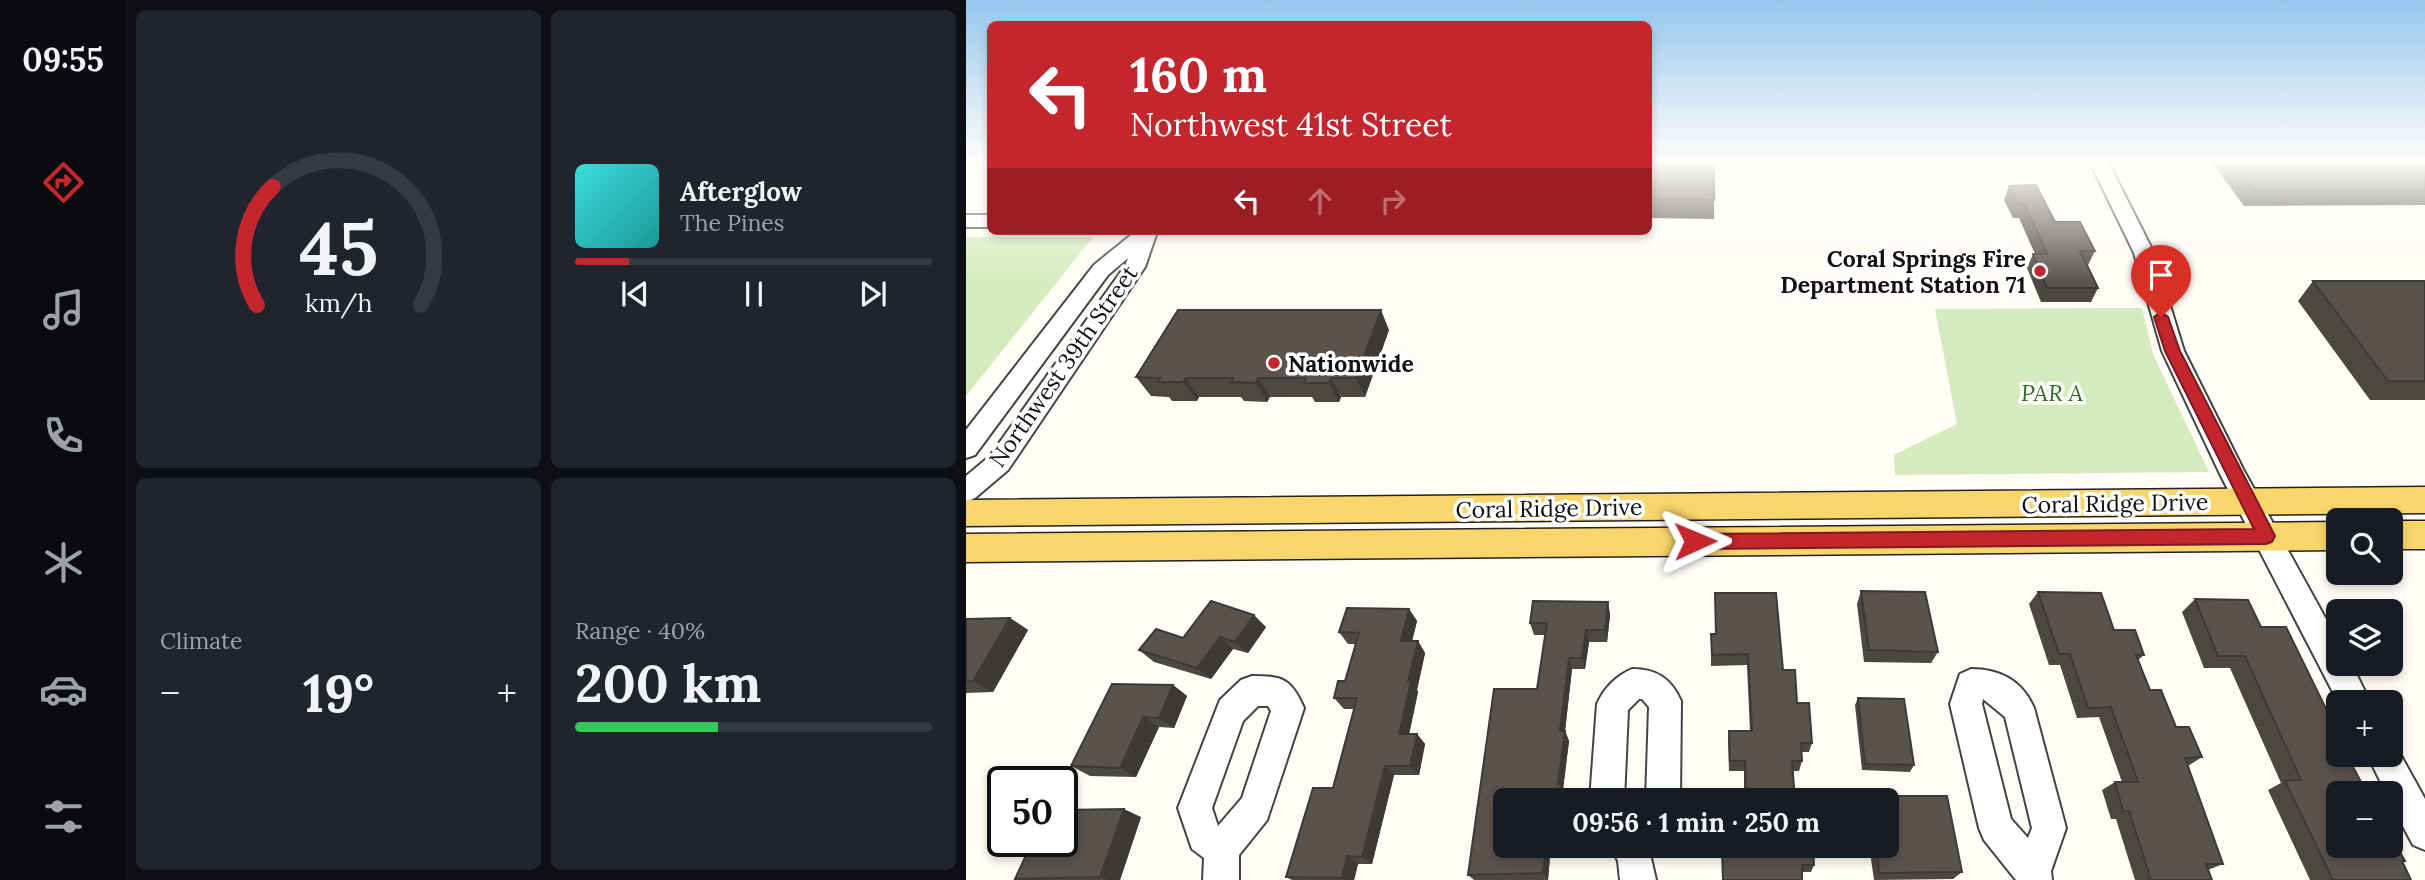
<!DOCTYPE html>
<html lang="en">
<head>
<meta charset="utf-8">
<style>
	:root { --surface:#171b24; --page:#20242c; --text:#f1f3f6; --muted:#9ea1a6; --line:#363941; --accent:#c4262e }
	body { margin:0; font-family:Lora,serif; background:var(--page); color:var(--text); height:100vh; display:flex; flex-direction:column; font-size:26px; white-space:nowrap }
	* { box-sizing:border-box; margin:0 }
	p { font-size:23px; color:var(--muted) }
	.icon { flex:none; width:38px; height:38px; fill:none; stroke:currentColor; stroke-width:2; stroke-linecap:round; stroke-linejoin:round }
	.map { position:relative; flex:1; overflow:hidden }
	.panel { display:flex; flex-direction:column; gap:10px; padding:10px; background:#0d0f14; width:840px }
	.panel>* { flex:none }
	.top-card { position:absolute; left:21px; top:21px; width:665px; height:214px; border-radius:10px; box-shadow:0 4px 10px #0003; background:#c4262e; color:#fff; overflow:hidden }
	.fabs { position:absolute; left:1360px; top:508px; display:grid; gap:14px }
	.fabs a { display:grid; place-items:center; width:77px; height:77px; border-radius:10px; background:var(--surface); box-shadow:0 4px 10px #0003; font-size:35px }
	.speed { position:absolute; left:21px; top:766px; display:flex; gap:14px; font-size:35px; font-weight:700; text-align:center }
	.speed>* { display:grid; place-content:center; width:91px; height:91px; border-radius:50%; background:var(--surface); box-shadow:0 4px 10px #0003; line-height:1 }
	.speed .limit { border:4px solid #111; border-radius:10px; background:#fff; color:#111 }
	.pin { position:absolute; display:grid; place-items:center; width:60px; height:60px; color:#fff; margin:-72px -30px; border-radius:50% 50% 50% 0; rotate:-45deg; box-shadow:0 0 7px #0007 }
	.pin .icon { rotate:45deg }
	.me { position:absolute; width:77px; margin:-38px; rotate:89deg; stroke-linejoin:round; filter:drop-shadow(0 0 5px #0008) }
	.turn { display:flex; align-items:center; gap:24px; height:147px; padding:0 28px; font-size:32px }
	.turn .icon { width:91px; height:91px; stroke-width:2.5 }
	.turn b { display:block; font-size:49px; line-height:60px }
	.lanes { display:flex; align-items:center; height:66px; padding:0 28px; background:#0003; justify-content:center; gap:35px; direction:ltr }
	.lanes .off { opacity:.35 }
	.big { font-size:52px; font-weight:800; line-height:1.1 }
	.panel .card { flex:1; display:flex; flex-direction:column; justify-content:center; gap:10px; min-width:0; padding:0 24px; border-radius:10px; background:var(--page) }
	.panel .dial { align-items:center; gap:0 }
	.dial svg { height:182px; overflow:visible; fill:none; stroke:var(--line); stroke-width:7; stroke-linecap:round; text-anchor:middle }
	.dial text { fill:var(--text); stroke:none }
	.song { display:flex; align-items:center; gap:21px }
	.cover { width:84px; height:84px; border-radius:10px; background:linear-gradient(135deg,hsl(180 70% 55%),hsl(180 70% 35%)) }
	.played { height:7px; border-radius:4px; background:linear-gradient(90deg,var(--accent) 15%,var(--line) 15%) }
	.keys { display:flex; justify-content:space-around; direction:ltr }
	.heat { display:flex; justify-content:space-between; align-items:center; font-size:38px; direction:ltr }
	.charge { height:10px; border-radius:5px; background:linear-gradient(90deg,#34c759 40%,var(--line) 0) }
	.panel .tiles { flex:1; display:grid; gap:10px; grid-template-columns:repeat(2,1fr) }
	.trip { position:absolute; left:527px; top:788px; width:406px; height:70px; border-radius:10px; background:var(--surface); box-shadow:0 4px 10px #0003; font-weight:800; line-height:70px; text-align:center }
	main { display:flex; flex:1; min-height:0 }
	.dock { display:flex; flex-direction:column; width:126px; justify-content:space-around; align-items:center; background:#090b0e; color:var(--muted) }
	.dock .icon { width:49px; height:49px }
	.dock .active { color:var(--accent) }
	.dock b { font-size:32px; color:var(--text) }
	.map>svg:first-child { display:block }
	.green { fill:#d5ebbd }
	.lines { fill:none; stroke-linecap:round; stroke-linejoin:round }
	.minor-casing { stroke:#444; stroke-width:4 }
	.major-casing { stroke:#222; stroke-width:3 }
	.minor { fill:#fff; fill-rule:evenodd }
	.major { fill:#f9d66b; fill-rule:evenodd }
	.wall { fill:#4d4742 }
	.shaded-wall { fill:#3f3936 }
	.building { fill:#5a524d; stroke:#3f3936; stroke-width:2 }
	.route { fill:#c4262e; stroke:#7f191e; stroke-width:2 }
	.poi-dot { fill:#c4262e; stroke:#fff; stroke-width:2.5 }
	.labels { text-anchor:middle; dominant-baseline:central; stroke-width:7; stroke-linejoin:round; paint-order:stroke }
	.poi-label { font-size:23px; font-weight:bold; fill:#111; stroke:#fff; text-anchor:end }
	.street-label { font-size:23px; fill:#111; stroke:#fff }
	.park-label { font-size:23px; font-style:italic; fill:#2f6b1f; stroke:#fff }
</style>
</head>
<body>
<main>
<nav class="dock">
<b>09:55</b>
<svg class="icon active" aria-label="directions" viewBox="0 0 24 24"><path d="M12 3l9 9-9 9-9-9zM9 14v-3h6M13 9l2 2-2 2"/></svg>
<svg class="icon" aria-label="music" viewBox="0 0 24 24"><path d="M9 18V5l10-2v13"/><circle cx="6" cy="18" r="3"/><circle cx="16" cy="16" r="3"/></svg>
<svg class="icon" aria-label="phone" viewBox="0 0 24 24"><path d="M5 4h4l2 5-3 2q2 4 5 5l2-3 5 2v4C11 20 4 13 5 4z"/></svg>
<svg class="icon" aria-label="climate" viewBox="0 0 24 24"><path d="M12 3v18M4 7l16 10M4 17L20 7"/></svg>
<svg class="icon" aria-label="car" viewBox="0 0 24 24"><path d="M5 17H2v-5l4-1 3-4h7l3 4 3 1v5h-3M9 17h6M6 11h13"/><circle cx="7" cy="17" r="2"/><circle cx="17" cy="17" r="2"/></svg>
<svg class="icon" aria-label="filters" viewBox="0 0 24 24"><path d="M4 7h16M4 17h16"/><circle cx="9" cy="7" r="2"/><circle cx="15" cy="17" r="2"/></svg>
</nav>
<section class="panel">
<div class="tiles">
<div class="card dial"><svg viewBox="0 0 100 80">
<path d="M14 69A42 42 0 1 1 86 69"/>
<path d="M14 69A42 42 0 0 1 21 17" stroke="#c4262e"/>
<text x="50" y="56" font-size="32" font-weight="700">45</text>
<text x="50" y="72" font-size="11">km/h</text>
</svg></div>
<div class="card">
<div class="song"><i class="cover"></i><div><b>Afterglow</b><p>The Pines</p></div></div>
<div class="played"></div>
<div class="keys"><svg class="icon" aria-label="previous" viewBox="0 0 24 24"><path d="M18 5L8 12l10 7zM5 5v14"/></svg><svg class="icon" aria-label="pause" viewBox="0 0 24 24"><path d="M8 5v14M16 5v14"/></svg><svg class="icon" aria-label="next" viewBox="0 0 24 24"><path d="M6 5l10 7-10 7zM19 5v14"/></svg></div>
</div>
<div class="card"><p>Climate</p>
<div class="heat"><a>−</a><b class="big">19°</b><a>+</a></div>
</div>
<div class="card"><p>Range · 40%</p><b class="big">200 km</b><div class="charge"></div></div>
</div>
</section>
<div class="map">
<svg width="1459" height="880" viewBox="0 0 1459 880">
	<rect width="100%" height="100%" fill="#fffdf5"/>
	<g class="green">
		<polygon points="0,237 127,237 0,396"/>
		<polygon points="1176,308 1187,354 1243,472 929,475 928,455 991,424 969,309"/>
	</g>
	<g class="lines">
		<defs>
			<g id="minor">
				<polygon points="1123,160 1141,160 1188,253 1218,351 1277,469 1372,641 1372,663 1385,663 1404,702 1372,702 1254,474 1196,351 1168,253"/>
				<rect x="0" y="215" width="24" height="12"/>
				<polygon points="170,231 191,232 179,267 42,470 9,498 0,502 0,476 24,456 159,266 162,258 142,275 9,455 0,458 0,430 128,265"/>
				<path d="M666,669C690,669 705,678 715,701L714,800H680L683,707L676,699H673L662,710L658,800H624L631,704C638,688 650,676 666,669Z"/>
				<path d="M1005,669C1033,669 1056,680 1068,708L1100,828L1085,871L1086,880H1050L1018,840L1013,828L984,704L994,674ZM1017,699L1039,717L1066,828L1062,838L1045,819L1016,704Z"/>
				<path d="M286,676C316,676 325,678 338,708L301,820L273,855V880H237L238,858L226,849L212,808L254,700L275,680ZM292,706H302L305,711L276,798L252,826L246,808L277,721Z"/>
				<polygon points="1424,741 1428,743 1459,799 1459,850 1447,845 1424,802 1424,793 1420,793 1401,754 1424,754"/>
				<polygon points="644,845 682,845 690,880 654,880 652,861"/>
			</g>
			<g id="major">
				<polygon points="1459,487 1459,513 0,526 0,500"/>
				<rect x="1424" y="521" width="35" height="28"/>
				<polygon points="1372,522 1372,550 0,562 0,534"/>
			</g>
		</defs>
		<use href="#minor" class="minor-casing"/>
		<use href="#major" class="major-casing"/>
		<use href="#minor" class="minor"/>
		<use href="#major" class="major"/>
	</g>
	<g class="wall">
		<polygon points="682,160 748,160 748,219 682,218"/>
		<polygon points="1244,160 1459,160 1459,205 1278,206"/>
		<polygon points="1043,186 1089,222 1129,251 1122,265 1132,288 1125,302 1075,302 1061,268 1067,254 1069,254 1053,218 1047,218 1038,200"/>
		<polygon points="1347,281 1459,281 1459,400 1404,400 1332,301"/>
		<polygon points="423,330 399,397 375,397 373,402 349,402 346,397 304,397 301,402 278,401 275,397 233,397 231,401 206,401 203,397 185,396 170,377"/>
		<polygon points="895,591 972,652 965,663 898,662 891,604"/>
		<polygon points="1072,592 1148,630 1178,655 1172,660 1184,690 1210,727 1236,757 1222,766 1257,864 1242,870 1246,880 1169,880 1150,819 1145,819 1136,790 1149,782 1156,782 1133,717 1111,718 1094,665 1083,665 1063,604"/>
		<polygon points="749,593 817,670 831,703 846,743 843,752 835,752 836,761 833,771 827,771 829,800 778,800 778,771 763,771 762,741 763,731 784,731 781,665 745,666 745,634 749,634"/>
		<polygon points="1229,599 1295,627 1372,754 1439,861 1436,862 1445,880 1344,880 1302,790 1315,783 1264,668 1238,668 1216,612"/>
		<polygon points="642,602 644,615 641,642 623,642 619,669 606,669 599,731 603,741 597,789 599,793 539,845 585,845 582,880 508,880 502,875 571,689 579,635 568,635 564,623"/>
		<polygon points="443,609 451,621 446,641 452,641 459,653 451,690 452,692 443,734 451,734 459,744 453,775 428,775 406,864 392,864 388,880 326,880 320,877 367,788 388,709 378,709 368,698 379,681 389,644 382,644 373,632"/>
		<polygon points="44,618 62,630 27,692 0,693 0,619"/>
		<polygon points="300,627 282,653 267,649 245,679 188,662 173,650 217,638"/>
		<polygon points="207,685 221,696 208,728 193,727 170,777 124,776 105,766"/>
		<polygon points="892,698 948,765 944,772 896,770 889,705"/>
		<polygon points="903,796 981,796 996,872 987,879 908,880 903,845 920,845 920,800 901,800"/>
		<polygon points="175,817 154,880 54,880 49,879"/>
		<polygon points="780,845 847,845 848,865 845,872 836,872 836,880 756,880 756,852 780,852"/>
	</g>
	<g class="shaded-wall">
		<polygon points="415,310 423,330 399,397 390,378"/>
		<polygon points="220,378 233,397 231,401 217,382"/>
		<polygon points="292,378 304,397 301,402 290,383"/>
		<polygon points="365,378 375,397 373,402 363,383"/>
		<polygon points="642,602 644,615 641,642 639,630"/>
		<polygon points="443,609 451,621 443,653 435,641"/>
		<polygon points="288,615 300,627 282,653 269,642"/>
		<polygon points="44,618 62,630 27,692 7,681"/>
		<polygon points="620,630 623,642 619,669 616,658"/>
		<polygon points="254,637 267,649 245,679 231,668"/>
		<polygon points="452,641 459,653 451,690 452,692 441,744 433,734 442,681"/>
		<polygon points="603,658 606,669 599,731 603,741 597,789 599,793 598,800 594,800 592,784 594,731"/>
		<polygon points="207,685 221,696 208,728 193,718"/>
		<polygon points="177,717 193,727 170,777 154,768"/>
		<polygon points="451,734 459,744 453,775 444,766"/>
		<polygon points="419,766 428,775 406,864 396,857"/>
		<polygon points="158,809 175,817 154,880 142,880 134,877"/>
		<polygon points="580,845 585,845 582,880 577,873"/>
		<polygon points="381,856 392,864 388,880 379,880 376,878"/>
	</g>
	<g class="building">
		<polygon points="682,160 748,160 748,200 682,199"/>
		<polygon points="1263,160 1459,160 1459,191 1287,191"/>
		<polygon points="1070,185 1089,222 1114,222 1129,251 1114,251 1132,288 1081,288 1067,254 1081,254 1059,204 1052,204 1043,186"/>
		<polygon points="1347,281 1459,281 1459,381 1422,381"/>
		<polygon points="212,310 415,310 390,378 365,378 363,383 338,383 340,378 292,378 290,383 265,382 267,378 220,378 217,382 192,382 194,378 170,377"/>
		<polygon points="895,591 959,592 972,652 903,650"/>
		<polygon points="1072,592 1135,593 1148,630 1169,630 1178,655 1170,655 1184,690 1195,690 1210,727 1223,727 1236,757 1219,758 1257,864 1240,864 1246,880 1185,880 1163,811 1157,811 1149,782 1172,782 1145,707 1122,708 1104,654 1093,654"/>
		<polygon points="749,593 810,593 817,670 829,670 831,703 843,703 846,743 835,743 836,761 826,761 829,800 780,800 779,761 764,761 763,731 786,731 782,654 746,655 745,634 750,634"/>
		<polygon points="1229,599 1282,600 1295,627 1320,627 1364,717 1367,717 1372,727 1372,754 1380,754 1401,793 1372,793 1372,845 1424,845 1424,834 1439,861 1436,861 1445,880 1367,880 1319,781 1335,780 1279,656 1252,656"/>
		<polygon points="245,601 288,615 269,642 254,637 231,668 173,650 190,629 217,638"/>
		<polygon points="567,601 642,602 639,630 620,630 616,658 603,658 594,731 599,731 592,784 595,784 594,800 539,800 539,845 580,845 577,873 502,875 528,689 571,689 581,623 564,623"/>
		<polygon points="381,608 443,609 435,641 452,641 442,681 445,681 433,734 451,734 444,766 419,766 396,857 381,856 376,878 320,877 347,788 367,788 391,698 368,698 372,681 379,681 393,633 373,632"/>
		<polygon points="44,618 7,681 0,682 0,619"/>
		<polygon points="146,684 207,685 193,718 177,717 154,768 105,766"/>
		<polygon points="892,698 938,699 948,765 899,764"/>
		<polygon points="903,796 981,796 996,872 913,873 910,845 920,845 920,800 903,800"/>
		<polygon points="158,809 134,877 49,879 66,842 96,842 96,810"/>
		<polygon points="781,845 847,845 848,865 836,865 836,880 757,880 756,852 782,852"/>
	</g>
	<linearGradient id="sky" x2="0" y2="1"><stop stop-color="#95c6ee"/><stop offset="0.57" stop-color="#fffefa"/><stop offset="1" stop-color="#fffefa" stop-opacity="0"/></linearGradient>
	<rect width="1459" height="283" fill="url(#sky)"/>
	<polygon class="route" points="1195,312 1202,317 1214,351 1309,536 1306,542 1300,544 729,549 723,547 720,541 723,536 729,534 1288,529 1199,351 1188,317"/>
	<g class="poi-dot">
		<circle cx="1074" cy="271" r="7"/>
		<circle cx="308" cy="363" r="7"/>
	</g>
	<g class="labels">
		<g class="poi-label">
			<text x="1060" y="258">Coral Springs Fire<tspan x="1060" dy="26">Department Station 71</tspan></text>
			<text x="322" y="363" text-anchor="start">Nationwide</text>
		</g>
		<g class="street-label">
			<text transform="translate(97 366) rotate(-55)">Northwest 39th Street</text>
			<text transform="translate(1149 503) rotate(-1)">Coral Ridge Drive</text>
			<text transform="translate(583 508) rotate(-1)">Coral Ridge Drive</text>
		</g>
		<g class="park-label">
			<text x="1086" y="392">PAR A</text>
		</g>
	</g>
</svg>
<div class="fabs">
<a><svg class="icon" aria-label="search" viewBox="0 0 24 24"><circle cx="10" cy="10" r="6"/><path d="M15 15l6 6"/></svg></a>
<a><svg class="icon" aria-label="layers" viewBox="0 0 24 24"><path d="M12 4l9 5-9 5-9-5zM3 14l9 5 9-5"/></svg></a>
<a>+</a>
<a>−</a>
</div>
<div class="speed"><div class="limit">50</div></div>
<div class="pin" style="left:1195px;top:317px;background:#d93025"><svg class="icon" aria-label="arrive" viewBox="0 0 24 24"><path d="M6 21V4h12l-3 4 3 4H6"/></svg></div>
<svg class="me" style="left:729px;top:541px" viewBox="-20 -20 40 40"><path d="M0-17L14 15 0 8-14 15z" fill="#c4262e" stroke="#fff" stroke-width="4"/></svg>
<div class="trip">09:56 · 1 min · 250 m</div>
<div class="top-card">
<div class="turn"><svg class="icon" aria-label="left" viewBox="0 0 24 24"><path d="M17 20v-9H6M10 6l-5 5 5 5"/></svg><div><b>160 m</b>Northwest 41st Street</div></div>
<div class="lanes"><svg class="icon" aria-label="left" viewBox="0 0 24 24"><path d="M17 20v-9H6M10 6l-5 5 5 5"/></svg><svg class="icon off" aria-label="ahead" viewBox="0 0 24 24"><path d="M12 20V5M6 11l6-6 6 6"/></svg><svg class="icon off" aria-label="right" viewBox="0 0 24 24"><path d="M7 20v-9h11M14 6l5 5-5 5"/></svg></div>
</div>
</div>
</main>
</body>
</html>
